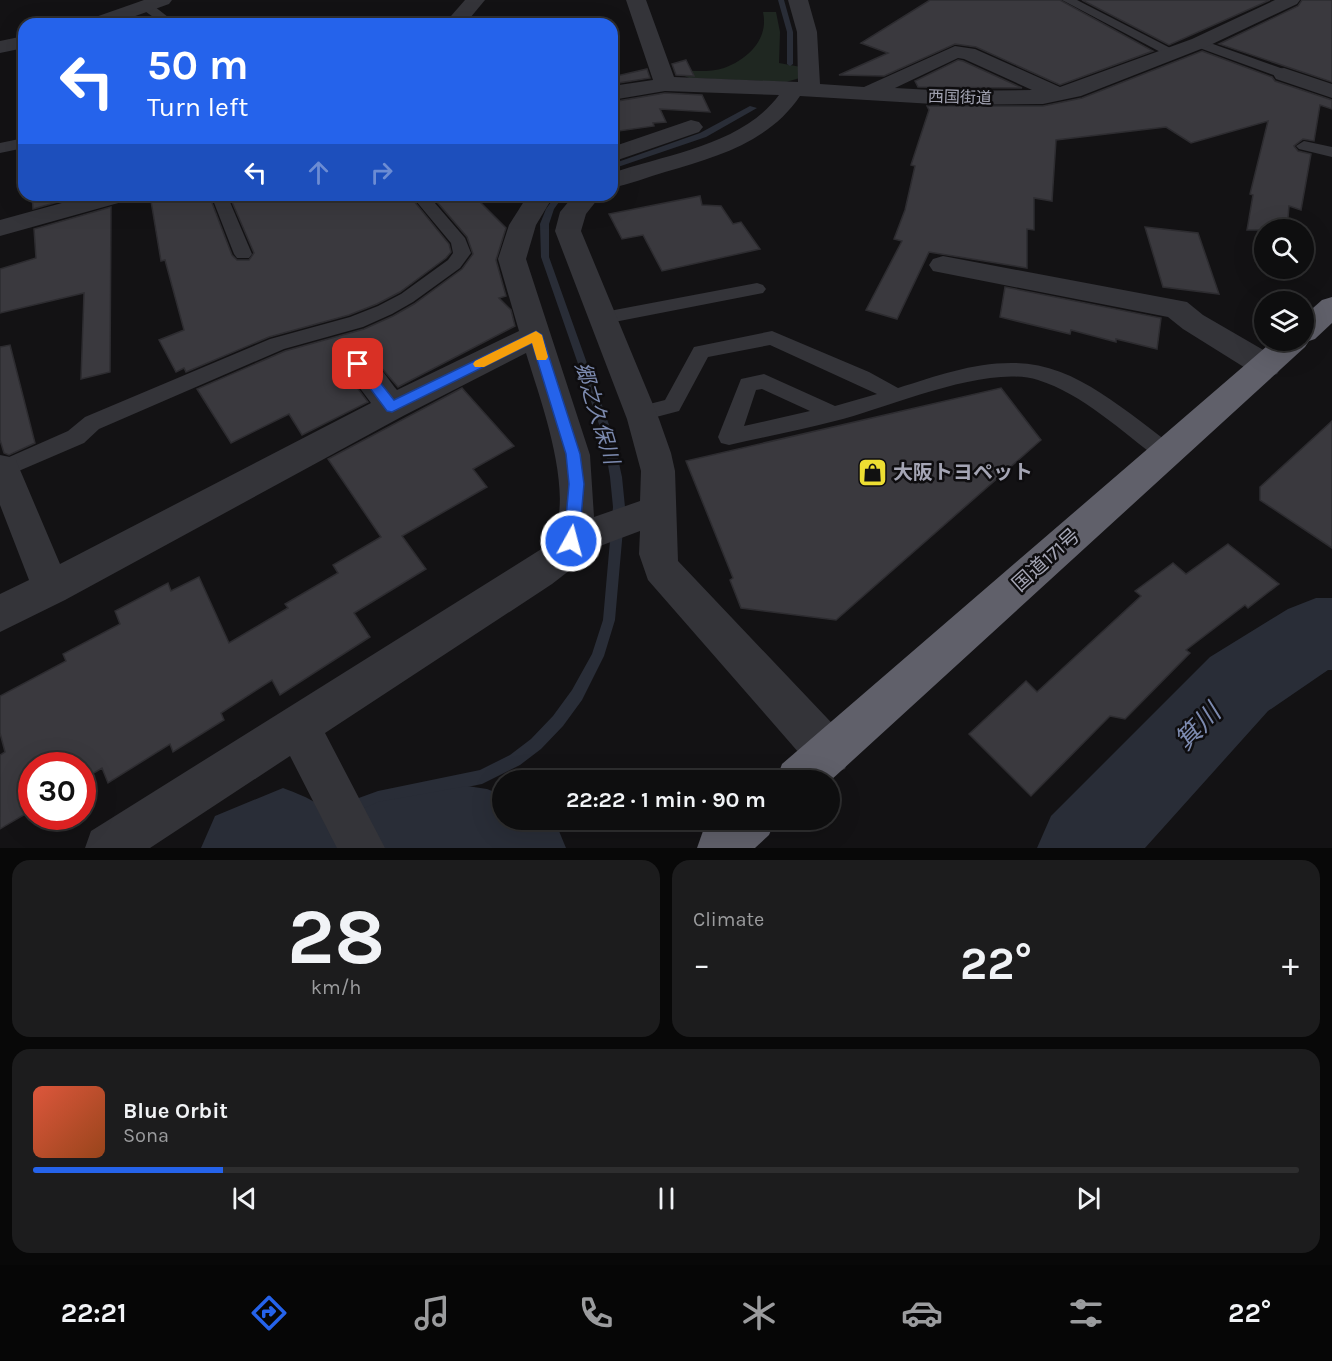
<!DOCTYPE html>
<html lang="en">
<head>
<meta charset="utf-8">
<style>
	:root { --surface:#0e0e0f; --page:#1c1c1d; --text:#f1f3f6; --muted:#9b9c9e; --line:#2e2e2f; --accent:#2563eb }
	body { margin:0; font-family:Karla,"Noto Sans JP",sans-serif; background:var(--page); color:var(--text); height:100vh; display:flex; flex-direction:column; font-size:22px; white-space:nowrap }
	* { box-sizing:border-box; margin:0 }
	p { font-size:20px; color:var(--muted) }
	.icon { flex:none; width:33px; height:33px; fill:none; stroke:currentColor; stroke-width:2; stroke-linecap:round; stroke-linejoin:round }
	.map { position:relative; height:848px; overflow:hidden }
	.sheet { display:flex; flex-direction:column; gap:12px; padding:12px; background:#080808; flex:1 }
	.sheet>* { flex:none }
	.guide { position:absolute; left:18px; top:18px; width:600px; height:183px; border-radius:18px; box-shadow:0 6px 24px #0002,0 0 0 2px var(--line); background:#2563eb; color:#fff; overflow:hidden }
	.buttons { position:absolute; left:1254px; top:219px; display:grid; gap:12px }
	.buttons a { display:grid; place-items:center; width:60px; height:60px; border-radius:50%; background:var(--surface); box-shadow:0 6px 24px #0002,0 0 0 2px var(--line); font-size:30px }
	.speed { position:absolute; left:18px; top:752px; display:flex; gap:12px; font-size:30px; font-weight:700; text-align:center }
	.speed>* { display:grid; place-content:center; width:78px; height:78px; border-radius:50%; background:var(--surface); box-shadow:0 6px 24px #0002,0 0 0 2px var(--line); line-height:1 }
	.speed .limit { border:9px solid #d22; background:#fff; color:#111 }
	.pin { position:absolute; display:grid; place-items:center; width:51px; height:51px; color:#fff; margin:-26px; border-radius:12px; box-shadow:0 3px 9px #0006 }
	.me { position:absolute; width:66px; margin:-33px; rotate:7deg; stroke-linejoin:round; filter:drop-shadow(0 0 4px #0008) }
	.turn { display:flex; align-items:center; gap:21px; height:126px; padding:0 30px; font-size:27px }
	.turn .icon { width:78px; height:78px; stroke-width:2.5 }
	.turn b { display:block; font-size:42px; line-height:51px }
	.lanes { display:flex; align-items:center; height:57px; padding:0 30px; background:#0003; justify-content:center; gap:30px; direction:ltr }
	.lanes .off { opacity:.35 }
	.big { font-size:45px; font-weight:700; line-height:1.1 }
	.sheet .widget { flex:1; display:flex; flex-direction:column; justify-content:center; gap:9px; min-width:0; padding:0 21px; border-radius:18px; background:var(--page) }
	.sheet .dial { align-items:center; gap:0 }
	.dial b { font-size:78px; line-height:1 }
	.song { display:flex; align-items:center; gap:18px }
	.cover { width:72px; height:72px; border-radius:9px; background:linear-gradient(135deg,hsl(10 70% 55%),hsl(20 70% 35%)) }
	.played { height:6px; border-radius:3px; background:linear-gradient(90deg,var(--accent) 15%,var(--line) 15%) }
	.keys { display:flex; justify-content:space-around; direction:ltr }
	.heat { display:flex; justify-content:space-between; align-items:center; font-size:33px; direction:ltr }
	.sheet .tiles { flex:1; display:grid; gap:12px; grid-template-columns:1fr 1fr }
	.widget:last-child { grid-column:span 2 }
	.trip { position:absolute; left:492px; top:770px; width:348px; height:60px; border-radius:30px; background:var(--surface); box-shadow:0 6px 24px #0002,0 0 0 2px var(--line); font-weight:700; line-height:60px; text-align:center }
	.menu { display:flex; height:96px; justify-content:space-around; align-items:center; background:#060606; color:var(--muted) }
	.menu .icon { width:42px; height:42px }
	.menu .active { color:var(--accent) }
	.menu b { font-size:27px; color:var(--text) }
	.map>svg:first-child { display:block }
	.green { fill:#1f2721 }
	.lines { fill:none; stroke-linecap:round; stroke-linejoin:round }
	.stream { fill:#292d37; fill-rule:evenodd }
	.river { fill:#292d37; fill-rule:evenodd }
	.building { fill:#3a393e; stroke:#2d2c30; stroke-width:1.5 }
	.lane { fill:#343439; fill-rule:evenodd }
	.street { fill:#343439; fill-rule:evenodd }
	.highway { fill:#60606a; fill-rule:evenodd }
	.route { fill:#2563eb; stroke:#184099; stroke-width:1.5 }
	.slow { fill:#f59e0b }
	.labels { text-anchor:middle; dominant-baseline:central; stroke-width:5; stroke-linejoin:round; paint-order:stroke }
	.far-street-label { font-size:16px; fill:#a4a5b4; stroke:#0e0d0f }
	.poi-label { font-size:20px; font-weight:bold; fill:#a4a5b4; stroke:#0e0d0f; text-anchor:start }
	.street-label { font-size:20px; fill:#a4a5b4; stroke:#0e0d0f }
	.water-label { font-size:21px; font-style:italic; fill:#7c8aaf; stroke:#0e0d0f }
	.near-water-label { font-size:26px; font-style:italic; fill:#7c8aaf; stroke:#0e0d0f }
</style>
</head>
<body>
<div class="map">
<svg width="1332" height="848" viewBox="0 0 1332 848">
	<rect width="100%" height="100%" fill="#131214"/>
	<path class="green" d="M763,12H776L780,32L779,63L801,67L800,78L786,82L689,78L673,71C688,70 710,73 724,68C748,59 769,39 763,12Z"/>
	<g class="lines">
		<g class="stream">
			<polygon points="778,0 784,0 793,32 793,64 790,66 787,64 787,32"/>
			<polygon points="750,106 757,108 706,137 612,169 612,164 700,133"/>
			<polygon points="556,195 564,195 554,209 549,224 549,257 613,436 622,477 625,507 615,620 604,656 582,700 563,726 541,749 520,765 482,784 378,805 350,815 345,813 343,808 345,803 378,791 480,770 510,755 531,739 553,716 572,690 592,654 603,620 613,507 610,477 603,436 541,257 540,224 546,209"/>
			<polygon points="335,807 340,809 342,814 340,819 283,840 278,838 276,833 278,828"/>
		</g>
		<g class="river">
			<polygon points="1316,598 1332,598 1332,670 1328,670 1268,711 1145,848 1037,848 1051,816 1210,657 1288,609"/>
			<path d="M467,786L487,789L502,795V819H554L566,848H201L215,816L283,788C311,799 326,803 338,833L346,816L378,802Z"/>
		</g>
	</g>
	<g class="building">
		<polygon points="930,0 1060,0 1153,51 1060,85 976,47 955,44 884,76 839,75 888,53 861,43"/>
		<polygon points="1082,0 1270,0 1169,45"/>
		<polygon points="1302,0 1332,0 1332,82 1219,44 1298,6"/>
		<polygon points="1202,51 1272,77 1275,81 1332,100 1332,109 1320,105 1314,141 1303,139 1294,146 1298,151 1311,154 1301,210 1289,206 1287,230 1247,230 1253,195 1250,194 1268,121 1191,143 1166,127 1056,140 1052,201 1034,198 1034,230 1027,229 1027,268 929,252 897,319 866,310 902,241 894,239 905,210 915,166 911,165 929,110 927,106 1043,106 1082,98"/>
		<polygon points="686,60 694,76 676,75 672,64"/>
		<polygon points="958,60 963,61 1022,88 918,87 915,81"/>
		<polygon points="647,69 650,78 612,84 612,77"/>
		<polygon points="665,93 702,95 710,112 660,109 666,122 653,123 654,126 612,132 612,102"/>
		<polygon points="32,195 82,195 33,209"/>
		<polygon points="150,195 209,195 232,255 237,260 249,260 254,253 229,195 409,195 449,244 451,252 446,258 400,292 377,304 349,315 269,337 186,372 184,368 176,372 159,340 184,330 165,260 161,261"/>
		<polygon points="431,195 473,195 506,228 496,260 506,296 499,298 511,310 515,326 398,387 372,357 356,353 347,354 340,365 368,402 302,435 289,414 231,443 197,389 285,351 364,329 393,316 414,304 462,269 473,254 467,237"/>
		<polygon points="700,196 702,205 721,206 733,224 741,222 760,249 662,271 643,235 622,239 609,214"/>
		<polygon points="111,207 110,372 81,379 84,293 0,313 0,269 36,258 34,229"/>
		<polygon points="1145,227 1198,233 1219,294 1163,287"/>
		<polygon points="1005,287 1161,318 1157,349 1116,339 1116,342 1071,330 1070,334 1000,317"/>
		<polygon points="10,345 35,443 9,455 4,453 0,440 0,347"/>
		<polygon points="462,388 514,446 473,469 487,487 402,536 426,569 354,613 370,637 280,695 272,680 221,713 224,720 173,752 170,744 108,783 102,768 82,780 82,765 32,765 32,810 0,829 0,755 5,752 0,733 0,696 66,661 63,654 120,624 115,611 168,583 171,591 199,577 229,643 288,608 285,604 338,573 333,565 381,537 328,459"/>
		<polygon points="1001,388 1041,440 836,620 741,608 730,580 733,578 686,461"/>
		<polygon points="1332,421 1332,548 1260,500 1260,487"/>
		<polygon points="1228,544 1279,584 1248,608 1245,605 1186,650 1190,653 1125,719 1110,716 1031,796 969,734 1026,681 1037,692 1141,596 1135,591 1173,563 1186,574"/>
	</g>
	<g class="lines">
		<g class="lane">
			<polygon points="1062,0 1077,0 1180,53 1178,56 1168,56"/>
			<polygon points="146,2 150,3 177,24 163,24 142,9 140,6"/>
			<polygon points="1199,39 1289,71 1291,74 1289,77 1279,77 1194,46 1192,43"/>
			<polygon points="24,138 24,148 0,153 0,143"/>
			<polygon points="1304,141 1332,147 1332,157 1299,149 1296,146"/>
			<polygon points="211,195 227,195 252,254 249,258 237,258 234,254"/>
			<polygon points="411,195 428,195 465,238 471,253 460,268 413,302 392,314 363,327 284,349 99,429 84,443 0,479 0,461 68,431 85,417 270,339 350,317 378,306 401,294 448,260 453,253 451,243"/>
			<polygon points="757,283 763,285 766,289 763,293 604,324 597,322 595,318 597,314 604,312"/>
			<path d="M772,331L869,372L898,388C936,376 975,362 1015,363C1076,363 1128,414 1175,447L1178,453L1175,459L1167,461L1159,459C1122,432 1083,394 1038,380C985,364 889,408 835,421C800,430 764,437 729,445L721,443L718,437L741,379L764,374L835,406L877,394L770,345L708,357L679,411L641,421L634,418L631,413L634,408L665,400L694,347ZM762,389L810,411L744,426L756,390Z"/>
		</g>
		<g class="street">
			<polygon points="144,0 172,0 169,4 113,24 84,24 87,20"/>
			<polygon points="465,0 485,0 465,24 444,24"/>
			<path d="M626,0H646L674,77L798,82L797,32L788,0H808L817,32L820,84L864,87L955,46L975,49L1060,87L1192,39L1275,0H1300L1297,4L1206,47L1081,96L1043,104L950,105L800,96C769,142 717,157 665,172C648,177 630,184 612,188V173C667,154 742,145 779,95L665,91L612,100V86L653,80ZM958,58L964,59L1032,90L950,91L895,88Z"/>
			<polygon points="24,36 24,48 0,53 0,41"/>
			<polygon points="1284,68 1332,84 1332,98 1276,79 1273,74 1276,69"/>
			<polygon points="691,120 699,122 703,127 699,132 612,162 612,147"/>
			<polygon points="91,195 133,195 129,200 0,236 0,220"/>
			<path d="M528,195H554L536,225L526,259L590,455L594,517L640,501L641,471L627,419L555,231L560,212L574,195H601L586,214L581,231L659,419L671,453L675,471L678,561L845,737L851,753L845,769L829,775L813,769L648,580L639,554L640,531L584,552L574,567L552,584L325,733L385,848H337L290,756L150,848H85L91,831L543,548C584,513 539,397 526,353L403,416L65,600L0,632V594L29,580L0,505V455L15,458L60,564L371,403L342,364L347,356C372,349 383,373 397,390L519,331L498,259L509,225Z"/>
			<polygon points="943,256 1187,302 1203,315 1277,358 1282,366 1277,374 1266,377 1255,374 1183,329 1168,317 933,271 929,265 933,259"/>
		</g>
		<g class="highway">
			<polygon points="1332,297 1332,323 1315,339 1309,341 1305,347 830,781 776,780 782,764 1274,340 1304,340 1304,316 1322,300"/>
			<polygon points="718,819 776,819 769,835 755,848 697,848 703,831"/>
		</g>
	</g>
	<polygon class="route" points="536,331 542,335 580,454 584,484 579,541 577,546 571,548 566,546 564,541 569,484 566,454 532,343 392,412 387,411 352,364 354,361 363,361 394,400"/>
	<polygon class="slow" points="536,331 542,335 548,357 546,360 537,360 532,343 484,367 475,367 473,364 475,361"/>
	<defs>
		<symbol id="shop-square" viewBox="-11 -11 22 22"><rect x="-9" y="-9" width="18" height="18" rx="4" fill="#edde32" stroke="#0e0d0f"/><path d="M-5-2.5h2.3a2.7 3.5 0 0 1 5.4 0H5L5.5 6h-11ZM-1.5-2.5h3a1.5 2.3 0 0 0-3 0Z" fill="#111"/></symbol>
	</defs>
	<g fill-rule="evenodd">
		<use href="#shop-square" x="856" y="456" width="33" height="33"/>
	</g>
	<g class="labels">
		<g class="far-street-label">
			<text transform="translate(960 97) rotate(2)">西国街道</text>
		</g>
		<g class="poi-label">
			<text x="893" y="472">大阪トヨペット</text>
		</g>
		<g class="street-label">
			<text transform="translate(1046 560) rotate(-42)">国道171号</text>
		</g>
		<g class="water-label">
			<text transform="translate(597 413) rotate(73)">郷之久保川</text>
		</g>
		<g class="near-water-label">
			<text transform="translate(1198 727) rotate(-46)">箕川</text>
		</g>
	</g>
</svg>
<div class="buttons">
<a><svg class="icon" aria-label="search" viewBox="0 0 24 24"><circle cx="10" cy="10" r="6"/><path d="M15 15l6 6"/></svg></a>
<a><svg class="icon" aria-label="layers" viewBox="0 0 24 24"><path d="M12 4l9 5-9 5-9-5zM3 14l9 5 9-5"/></svg></a>
</div>
<div class="speed"><div class="limit">30</div></div>
<div class="pin" style="left:358px;top:364px;background:#d93025"><svg class="icon" aria-label="arrive" viewBox="0 0 24 24"><path d="M6 21V4h12l-3 4 3 4H6"/></svg></div>
<svg class="me" style="left:571px;top:541px" viewBox="-20 -20 40 40"><circle r="17" fill="#2563eb" stroke="#fff" stroke-width="3"/><path d="M0-11L8 9 0 5-8 9z" fill="#fff"/></svg>
<div class="trip">22:22 · 1 min · 90 m</div>
<div class="guide">
<div class="turn"><svg class="icon" aria-label="left" viewBox="0 0 24 24"><path d="M17 20v-9H6M10 6l-5 5 5 5"/></svg><div><b>50 m</b>Turn left</div></div>
<div class="lanes"><svg class="icon" aria-label="left" viewBox="0 0 24 24"><path d="M17 20v-9H6M10 6l-5 5 5 5"/></svg><svg class="icon off" aria-label="ahead" viewBox="0 0 24 24"><path d="M12 20V5M6 11l6-6 6 6"/></svg><svg class="icon off" aria-label="right" viewBox="0 0 24 24"><path d="M7 20v-9h11M14 6l5 5-5 5"/></svg></div>
</div>
</div>
<section class="sheet">
<div class="tiles">
<div class="widget dial"><b>28</b><p>km/h</p></div>
<div class="widget"><p>Climate</p>
<div class="heat"><a>−</a><b class="big">22°</b><a>+</a></div>
</div>
<div class="widget">
<div class="song"><i class="cover"></i><div><b>Blue Orbit</b><p>Sona</p></div></div>
<div class="played"></div>
<div class="keys"><svg class="icon" aria-label="previous" viewBox="0 0 24 24"><path d="M18 5L8 12l10 7zM5 5v14"/></svg><svg class="icon" aria-label="pause" viewBox="0 0 24 24"><path d="M8 5v14M16 5v14"/></svg><svg class="icon" aria-label="next" viewBox="0 0 24 24"><path d="M6 5l10 7-10 7zM19 5v14"/></svg></div>
</div>
</div>
</section>
<nav class="menu">
<b>22:21</b>
<svg class="icon active" aria-label="directions" viewBox="0 0 24 24"><path d="M12 3l9 9-9 9-9-9zM9 14v-3h6M13 9l2 2-2 2"/></svg>
<svg class="icon" aria-label="music" viewBox="0 0 24 24"><path d="M9 18V5l10-2v13"/><circle cx="6" cy="18" r="3"/><circle cx="16" cy="16" r="3"/></svg>
<svg class="icon" aria-label="phone" viewBox="0 0 24 24"><path d="M5 4h4l2 5-3 2q2 4 5 5l2-3 5 2v4C11 20 4 13 5 4z"/></svg>
<svg class="icon" aria-label="climate" viewBox="0 0 24 24"><path d="M12 3v18M4 7l16 10M4 17L20 7"/></svg>
<svg class="icon" aria-label="car" viewBox="0 0 24 24"><path d="M5 17H2v-5l4-1 3-4h7l3 4 3 1v5h-3M9 17h6M6 11h13"/><circle cx="7" cy="17" r="2"/><circle cx="17" cy="17" r="2"/></svg>
<svg class="icon" aria-label="filters" viewBox="0 0 24 24"><path d="M4 7h16M4 17h16"/><circle cx="9" cy="7" r="2"/><circle cx="15" cy="17" r="2"/></svg>
<b>22°</b>
</nav>
</body>
</html>
